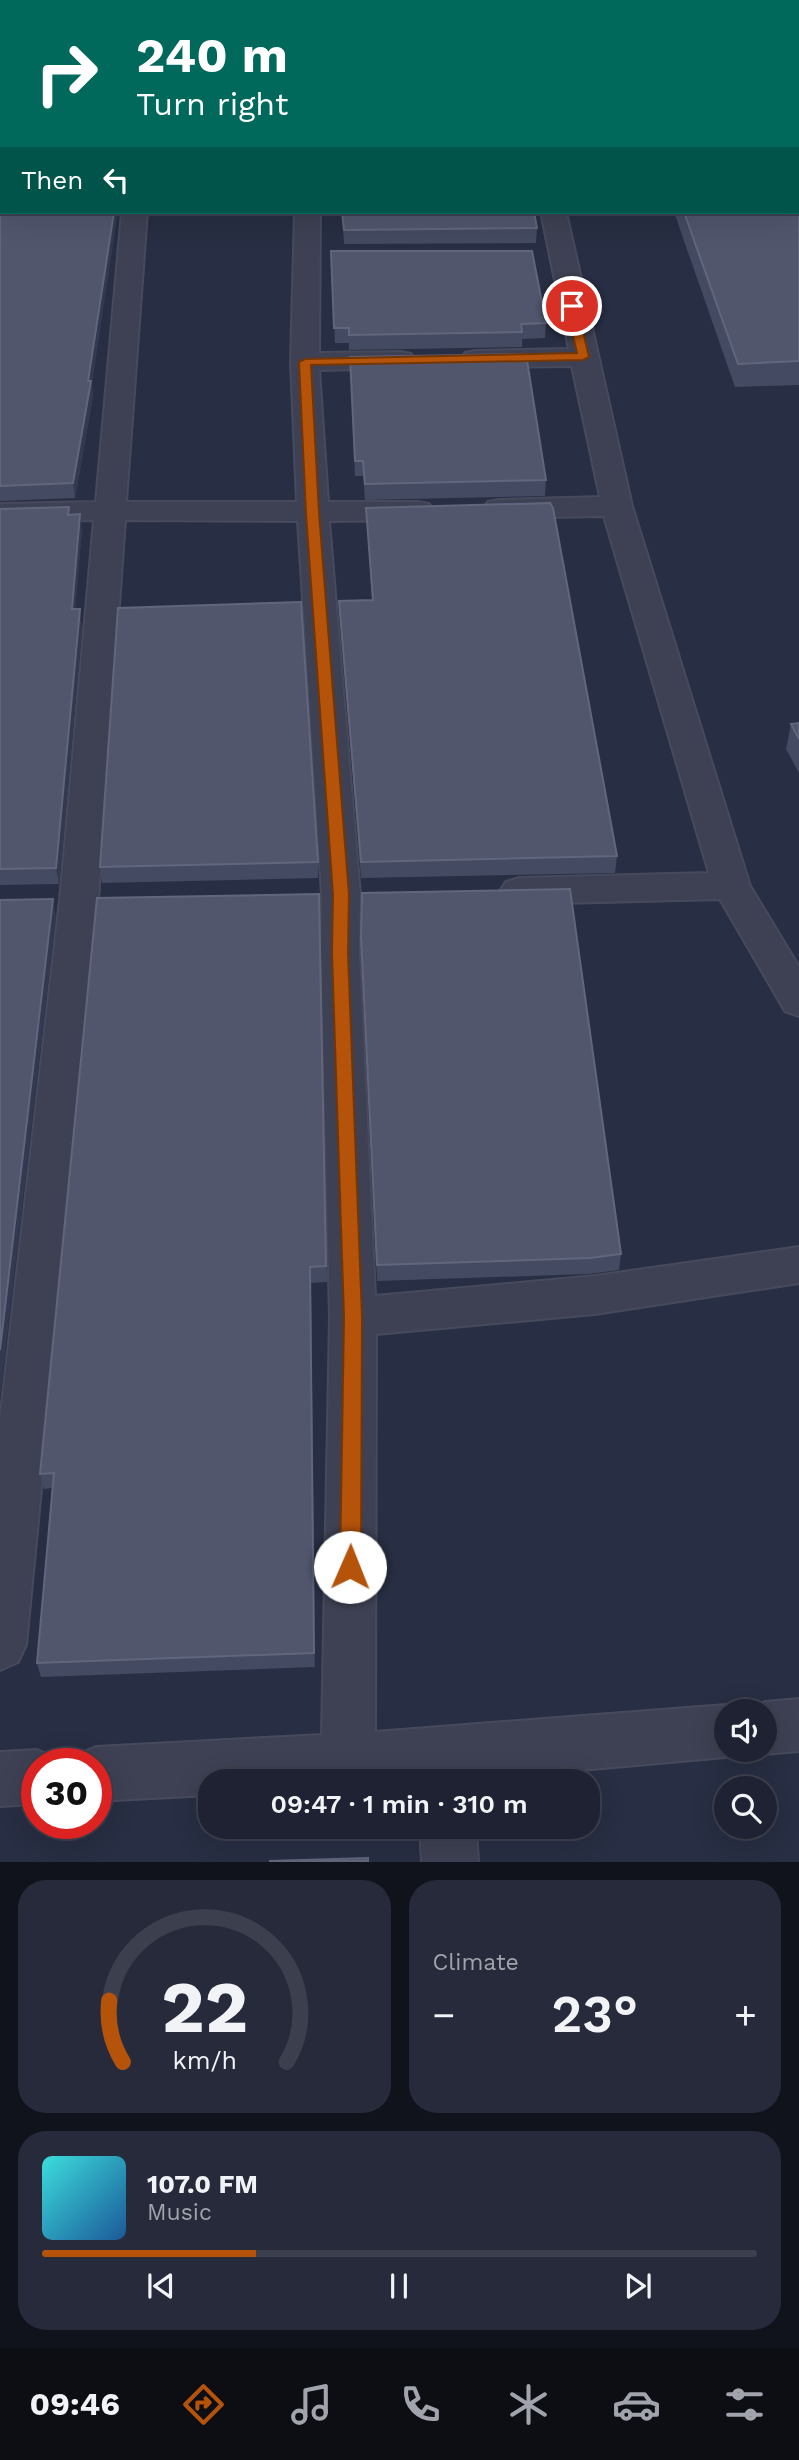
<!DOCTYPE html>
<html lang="en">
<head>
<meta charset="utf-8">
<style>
	:root { --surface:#1e2232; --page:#262a3a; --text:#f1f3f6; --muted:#a1a4ac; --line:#3c3f4d; --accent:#b45309 }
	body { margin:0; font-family:"Work Sans",sans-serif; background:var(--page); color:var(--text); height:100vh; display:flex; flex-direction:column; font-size:26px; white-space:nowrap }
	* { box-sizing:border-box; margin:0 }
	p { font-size:23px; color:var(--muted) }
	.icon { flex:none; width:38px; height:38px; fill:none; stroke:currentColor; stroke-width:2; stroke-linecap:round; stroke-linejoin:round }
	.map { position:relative; height:1862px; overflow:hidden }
	.panel { display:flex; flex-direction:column; gap:18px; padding:18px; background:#10131c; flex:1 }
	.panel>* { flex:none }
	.guide { position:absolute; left:0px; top:0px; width:800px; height:214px; box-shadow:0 7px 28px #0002,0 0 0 2px var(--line); background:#00695c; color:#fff; overflow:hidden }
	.controls { position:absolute; left:714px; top:1699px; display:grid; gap:14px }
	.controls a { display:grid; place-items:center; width:63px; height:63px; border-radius:50%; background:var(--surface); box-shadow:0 7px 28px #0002,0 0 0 2px var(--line); font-size:35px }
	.speed { position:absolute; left:21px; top:1748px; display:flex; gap:14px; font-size:35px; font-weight:700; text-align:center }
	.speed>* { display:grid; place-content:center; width:91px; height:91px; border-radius:50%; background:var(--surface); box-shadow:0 7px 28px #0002,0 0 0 2px var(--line); line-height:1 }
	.speed .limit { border:10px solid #d22; background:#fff; color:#111 }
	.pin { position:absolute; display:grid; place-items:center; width:60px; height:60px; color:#fff; margin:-30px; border:4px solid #fff; border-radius:50%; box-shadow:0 2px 7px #0007 }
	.me { position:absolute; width:77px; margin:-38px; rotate:1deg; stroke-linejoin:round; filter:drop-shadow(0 0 5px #0008) }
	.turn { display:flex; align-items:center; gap:24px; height:147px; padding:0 21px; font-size:32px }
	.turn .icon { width:91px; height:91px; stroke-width:2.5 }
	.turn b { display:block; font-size:49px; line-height:60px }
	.then { display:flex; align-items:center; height:66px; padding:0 21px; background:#0003; gap:14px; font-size:26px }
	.big { font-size:52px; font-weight:600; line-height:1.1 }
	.panel .tile { flex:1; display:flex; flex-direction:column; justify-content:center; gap:10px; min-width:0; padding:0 24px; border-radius:28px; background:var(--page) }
	.panel .dial { align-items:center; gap:0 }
	.dial svg { height:182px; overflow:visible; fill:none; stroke:var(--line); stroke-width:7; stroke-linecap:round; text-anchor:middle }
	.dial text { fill:var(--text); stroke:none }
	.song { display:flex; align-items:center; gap:21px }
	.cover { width:84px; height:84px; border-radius:10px; background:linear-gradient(135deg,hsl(180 70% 55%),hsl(210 70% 35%)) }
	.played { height:7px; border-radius:4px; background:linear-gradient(90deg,var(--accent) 30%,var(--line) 30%) }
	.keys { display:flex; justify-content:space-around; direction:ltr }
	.heat { display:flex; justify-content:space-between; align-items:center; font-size:38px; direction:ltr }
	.panel .tiles { flex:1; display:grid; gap:18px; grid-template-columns:1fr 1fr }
	.tile:last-child { grid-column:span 2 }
	.trip { position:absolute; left:198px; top:1769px; width:402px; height:70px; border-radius:28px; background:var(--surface); box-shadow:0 7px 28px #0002,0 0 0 2px var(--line); font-weight:600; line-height:70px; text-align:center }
	.tabs { display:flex; height:112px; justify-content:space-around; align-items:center; background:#0c0e14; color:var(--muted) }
	.tabs .icon { width:49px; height:49px }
	.tabs .on { color:var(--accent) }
	.tabs b { font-size:32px; color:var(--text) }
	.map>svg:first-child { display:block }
	.green { fill:#2a3b44 }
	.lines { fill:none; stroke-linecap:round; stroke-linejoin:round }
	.street-casing { stroke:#464a5c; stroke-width:4 }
	.street { fill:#3d4153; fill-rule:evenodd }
	.wall { fill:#444a61 }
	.shaded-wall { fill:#333950 }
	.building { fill:#51566d; stroke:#61667c; stroke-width:2 }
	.route { fill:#b45309; stroke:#753606; stroke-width:2 }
</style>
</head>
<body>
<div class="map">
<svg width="799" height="1862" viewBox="0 0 799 1862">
	<rect width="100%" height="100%" fill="#282e43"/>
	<polygon class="green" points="546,0 799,0 799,126 798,2"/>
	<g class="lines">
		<defs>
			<g id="street">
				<polygon points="104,0 126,0 103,2"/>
				<rect x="386" y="0" width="22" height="2"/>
				<polygon points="506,0 528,0 529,2 507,2"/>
				<rect x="0" y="43" width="2" height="14"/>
				<rect x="798" y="143" width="1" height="14"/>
				<rect x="0" y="165" width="2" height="14"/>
				<polygon points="122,212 147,212 126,502 297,502 291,362 295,212 320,212 319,353 401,352 411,354 415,360 411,366 401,368 319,370 328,502 418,502 429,504 433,511 429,518 418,520 329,521 360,895 359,953 375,1296 595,1276 799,1247 799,1283 595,1314 376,1334 375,1732 726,1705 742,1712 726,1712 726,1750 744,1750 726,1757 445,1782 210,1782 210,1795 96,1801 96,1764 73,1764 77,1755 96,1747 322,1735 330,1317 321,953 322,895 298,521 125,520 98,900 26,1645 18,1662 0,1670 0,1421 60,900 94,520 0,522 0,504 96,502"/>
				<polygon points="541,212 566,212 632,506 750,886 799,967 799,1016 785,1011 720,899 519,904 506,900 500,891 506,882 519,878 709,873 604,516 499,518 488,516 484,509 488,502 499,500 600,497 572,366 475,367 465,365 461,359 465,353 475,351 569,349"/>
				<polygon points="799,1699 799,1751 765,1754 755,1750 765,1750 765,1712 745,1712 746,1710 765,1702"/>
				<polygon points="37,1750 56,1758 59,1764 37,1764 37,1804 0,1806 0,1752"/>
				<polygon points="420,1827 476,1827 478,1862 422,1862"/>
			</g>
		</defs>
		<use href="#street" class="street-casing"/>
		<use href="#street" class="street"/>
	</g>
	<g class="wall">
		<polygon points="0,177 92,384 93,396 75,498 0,501"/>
		<polygon points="799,190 799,385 735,387 674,212 798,212"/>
		<polygon points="342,212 534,212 537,228 536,243 344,244"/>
		<polygon points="331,251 546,323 545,338 522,339 522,347 349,350 349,343 335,343"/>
		<polygon points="350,357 546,480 545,496 365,500 363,476 355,476"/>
		<polygon points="366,508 617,856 615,873 361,878 339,601 372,600"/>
		<polygon points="0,509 70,515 82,530 75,609 82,625 59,884 0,885"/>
		<polygon points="799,723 799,773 786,749 791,724"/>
		<polygon points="318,862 318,878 102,883 100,867"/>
		<polygon points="319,894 327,1282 311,1283 315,1667 41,1677 37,1663 52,1488 44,1489 40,1474"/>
		<polygon points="362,953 621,1254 619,1270 588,1274 377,1281"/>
	</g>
	<g class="shaded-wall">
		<polygon points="2,103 2,119 0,122 0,105"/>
		<polygon points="114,212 118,212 92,384 93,396 75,498 73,483"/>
		<polygon points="80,514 82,530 74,625 72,609"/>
		<polygon points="80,609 82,625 59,884 56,868"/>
		<polygon points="53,899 56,916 0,1398 0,1350"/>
		<polygon points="310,1267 311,1283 315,1667 314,1653"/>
	</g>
	<g class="building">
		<rect x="147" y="0" width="223" height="2"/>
		<polygon points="0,62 2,63 2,103 0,105"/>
		<polygon points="0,177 2,177 2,212 114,212 88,381 91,381 73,483 0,486"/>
		<polygon points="798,190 799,190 799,361 738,364 684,212 798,212"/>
		<polygon points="342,212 534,212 537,228 344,230"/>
		<polygon points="331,251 532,251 546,323 521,324 522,332 349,335 349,328 334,328"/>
		<polygon points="526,354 546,480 365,484 363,461 355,461 350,357"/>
		<polygon points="550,503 553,508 617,856 361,862 339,601 373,600 366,508"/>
		<polygon points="69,507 68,515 80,514 72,609 80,609 56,868 0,869 0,509"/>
		<polygon points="301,602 318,862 100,867 118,608"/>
		<polygon points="799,723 799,739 791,724"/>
		<polygon points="570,889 621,1254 590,1258 377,1265 361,937 362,893"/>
		<polygon points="319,894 326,1266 310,1267 314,1653 37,1663 54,1473 40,1474 97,898"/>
		<polygon points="53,899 0,1350 0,900"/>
		<polygon points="368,1858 368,1861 269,1861"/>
	</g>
	<polygon class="route" points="572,302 577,306 589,357 583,360 311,365 319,513 349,895 348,953 362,1317 361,1567 358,1574 350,1576 343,1574 340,1567 344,1317 332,953 333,895 306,513 299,362 305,359 577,353 566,306"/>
</svg>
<div class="controls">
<a><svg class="icon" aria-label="sound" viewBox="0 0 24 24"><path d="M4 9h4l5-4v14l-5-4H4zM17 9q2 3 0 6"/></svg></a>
<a><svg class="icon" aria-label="search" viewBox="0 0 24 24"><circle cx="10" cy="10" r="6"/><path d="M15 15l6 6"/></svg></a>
</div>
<div class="speed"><div class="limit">30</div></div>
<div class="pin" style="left:572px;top:306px;background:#d93025"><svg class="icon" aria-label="arrive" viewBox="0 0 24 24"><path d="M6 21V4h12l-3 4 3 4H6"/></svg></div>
<svg class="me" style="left:350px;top:1567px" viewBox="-20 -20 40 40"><circle r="19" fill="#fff"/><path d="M0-13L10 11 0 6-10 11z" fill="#b45309"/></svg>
<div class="trip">09:47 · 1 min · 310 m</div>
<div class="guide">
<div class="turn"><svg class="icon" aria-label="right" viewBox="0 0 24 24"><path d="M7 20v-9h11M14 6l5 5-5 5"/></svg><div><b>240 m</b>Turn right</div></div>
<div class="then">Then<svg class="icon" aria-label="left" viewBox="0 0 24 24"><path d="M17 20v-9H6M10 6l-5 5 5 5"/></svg></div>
</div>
</div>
<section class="panel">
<div class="tiles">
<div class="tile dial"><svg viewBox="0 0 100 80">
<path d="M14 69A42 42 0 1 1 86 69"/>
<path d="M14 69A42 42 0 0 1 8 42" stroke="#b45309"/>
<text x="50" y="56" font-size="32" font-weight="700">22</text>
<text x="50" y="72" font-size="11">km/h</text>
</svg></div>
<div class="tile"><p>Climate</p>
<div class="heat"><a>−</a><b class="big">23°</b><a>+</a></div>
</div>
<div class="tile">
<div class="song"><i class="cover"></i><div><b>107.0 FM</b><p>Music</p></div></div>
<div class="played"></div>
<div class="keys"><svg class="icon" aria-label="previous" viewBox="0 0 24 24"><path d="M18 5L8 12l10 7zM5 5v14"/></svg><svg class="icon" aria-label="pause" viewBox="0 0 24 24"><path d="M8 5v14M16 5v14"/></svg><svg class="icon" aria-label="next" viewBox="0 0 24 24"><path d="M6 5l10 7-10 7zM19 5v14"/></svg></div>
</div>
</div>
</section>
<nav class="tabs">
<b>09:46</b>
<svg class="icon on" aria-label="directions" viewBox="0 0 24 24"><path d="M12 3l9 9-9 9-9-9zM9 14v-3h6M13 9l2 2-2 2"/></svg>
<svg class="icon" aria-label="music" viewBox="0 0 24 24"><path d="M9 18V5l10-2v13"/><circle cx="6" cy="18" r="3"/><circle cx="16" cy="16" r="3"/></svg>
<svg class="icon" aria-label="phone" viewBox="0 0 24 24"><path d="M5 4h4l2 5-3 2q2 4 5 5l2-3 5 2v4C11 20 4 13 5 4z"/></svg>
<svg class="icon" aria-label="climate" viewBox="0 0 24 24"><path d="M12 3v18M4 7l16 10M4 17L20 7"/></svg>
<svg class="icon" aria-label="car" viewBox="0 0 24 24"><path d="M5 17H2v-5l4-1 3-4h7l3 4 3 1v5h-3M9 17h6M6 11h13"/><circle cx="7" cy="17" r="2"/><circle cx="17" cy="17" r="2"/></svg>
<svg class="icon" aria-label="filters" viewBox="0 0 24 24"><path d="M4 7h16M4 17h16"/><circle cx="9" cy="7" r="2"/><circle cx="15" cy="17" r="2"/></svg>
</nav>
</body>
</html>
